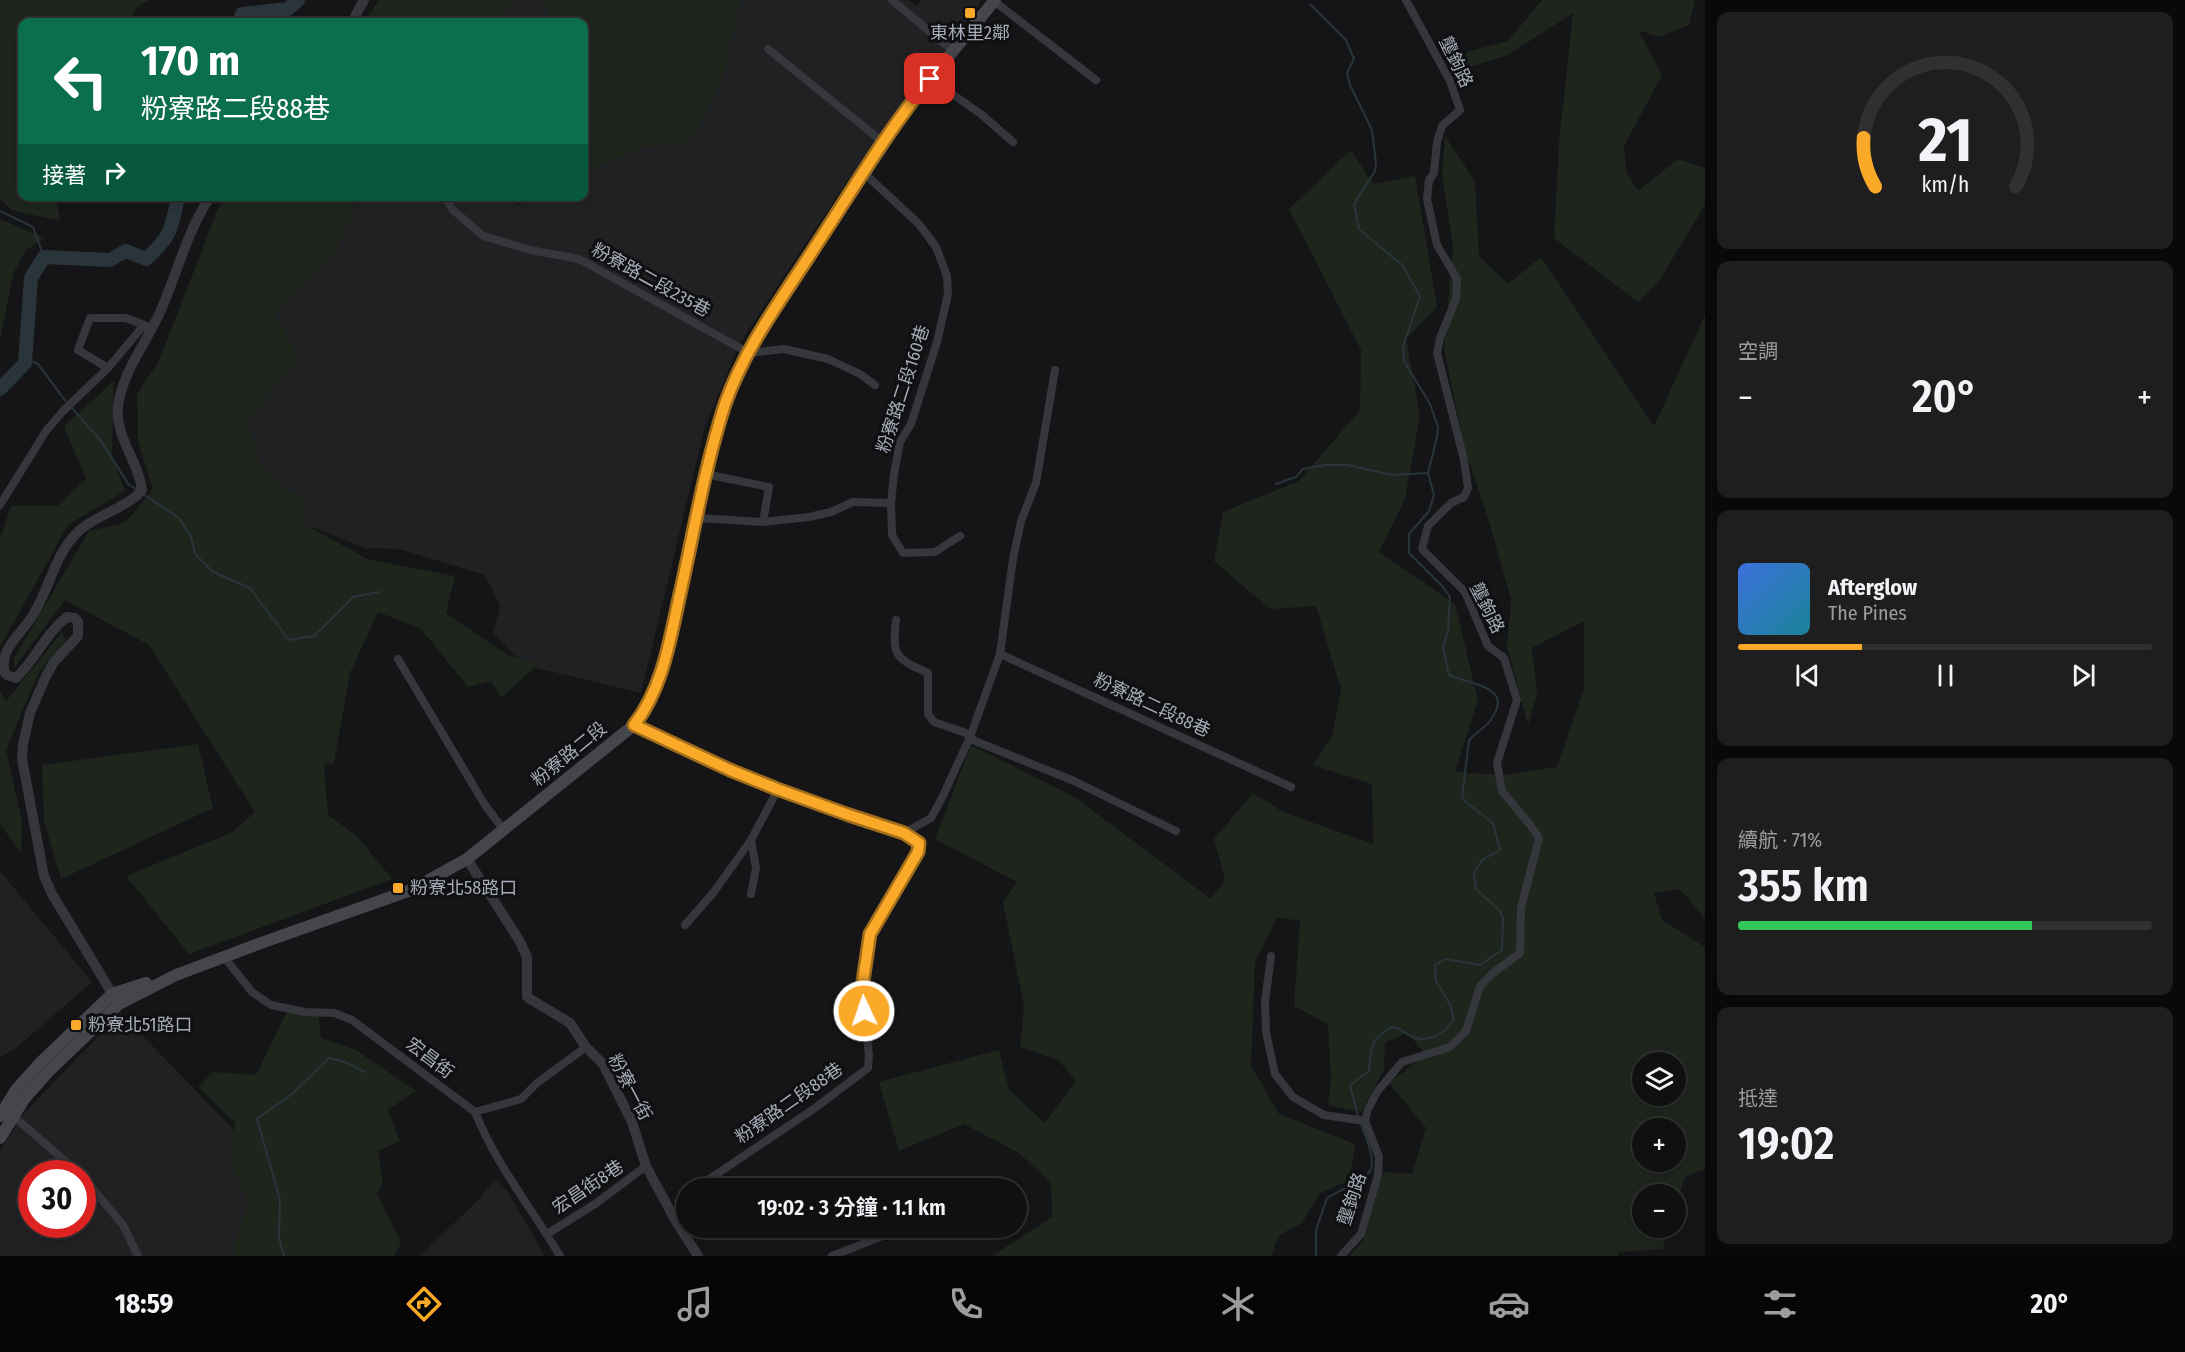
<!DOCTYPE html>
<html lang="zh-TW">
<head>
<meta charset="utf-8">
<style>
	:root { --surface:#101011; --page:#1e1e1f; --text:#f1f3f6; --muted:#9c9d9f; --line:#303031; --accent:#faa929 }
	body { margin:0; font-family:"Fira Sans Condensed","Noto Sans TC",sans-serif; background:var(--page); color:var(--text); height:100vh; display:flex; flex-direction:column; font-size:22px; white-space:nowrap }
	* { box-sizing:border-box; margin:0 }
	p { font-size:20px; color:var(--muted) }
	.icon { flex:none; width:33px; height:33px; fill:none; stroke:currentColor; stroke-width:2; stroke-linecap:round; stroke-linejoin:round }
	.map { position:relative; flex:1; overflow:hidden }
	.side { display:flex; flex-direction:column; gap:12px; padding:12px; background:#090909; width:480px }
	.side>* { flex:none }
	.hud { position:absolute; left:18px; top:18px; width:570px; height:183px; border-radius:12px; box-shadow:0 3px 9px #0003,0 0 0 2px var(--line); background:#0b6e4f; color:#fff; overflow:hidden }
	.buttons { position:absolute; left:1632px; top:1052px; display:grid; gap:12px }
	.buttons a { display:grid; place-items:center; width:54px; height:54px; border-radius:50%; background:var(--surface); box-shadow:0 3px 9px #0003,0 0 0 2px var(--line); font-size:30px }
	.speed { position:absolute; left:18px; top:1160px; display:flex; gap:12px; font-size:30px; font-weight:700; text-align:center }
	.speed>* { display:grid; place-content:center; width:78px; height:78px; border-radius:50%; background:var(--surface); box-shadow:0 3px 9px #0003,0 0 0 2px var(--line); line-height:1 }
	.speed .limit { border:9px solid #d22; background:#fff; color:#111 }
	.pin { position:absolute; display:grid; place-items:center; width:51px; height:51px; color:#fff; margin:-26px; border-radius:12px; box-shadow:0 3px 9px #0006 }
	.me { position:absolute; width:66px; margin:-33px; rotate:357deg; stroke-linejoin:round; filter:drop-shadow(0 0 4px #0008) }
	.turn { display:flex; align-items:center; gap:21px; height:126px; padding:0 24px; font-size:27px }
	.turn .icon { width:78px; height:78px; stroke-width:2.5 }
	.turn b { display:block; font-size:42px; line-height:51px }
	.then { display:flex; align-items:center; height:57px; padding:0 24px; background:#0003; gap:12px; font-size:22px }
	.big { font-size:45px; font-weight:600; line-height:1.1 }
	.side .card { flex:1; display:flex; flex-direction:column; justify-content:center; gap:9px; min-width:0; padding:0 21px; border-radius:12px; background:var(--page) }
	.side .dial { align-items:center; gap:0 }
	.dial svg { height:156px; overflow:visible; fill:none; stroke:var(--line); stroke-width:7; stroke-linecap:round; text-anchor:middle }
	.dial text { fill:var(--text); stroke:none }
	.song { display:flex; align-items:center; gap:18px }
	.cover { width:72px; height:72px; border-radius:9px; background:linear-gradient(135deg,hsl(220 70% 55%),hsl(190 70% 35%)) }
	.played { height:6px; border-radius:3px; background:linear-gradient(90deg,var(--accent) 30%,var(--line) 30%) }
	.keys { display:flex; justify-content:space-around; direction:ltr }
	.heat { display:flex; justify-content:space-between; align-items:center; font-size:33px; direction:ltr }
	.charge { height:9px; border-radius:4px; background:linear-gradient(90deg,#34c759 71%,var(--line) 0) }
	.trip { position:absolute; left:676px; top:1178px; width:351px; height:60px; border-radius:30px; background:var(--surface); box-shadow:0 3px 9px #0003,0 0 0 2px var(--line); font-weight:600; line-height:60px; text-align:center }
	.menu { display:flex; height:96px; justify-content:space-around; align-items:center; background:#060607; color:var(--muted) }
	.menu .icon { width:42px; height:42px }
	.menu .active { color:var(--accent) }
	.menu b { font-size:27px; color:var(--text) }
	main { display:flex; flex:1; min-height:0 }
	.map>svg:first-child { display:block }
	.built { fill:#212124; fill-rule:evenodd }
	.green { fill:#1d251d; fill-rule:evenodd }
	.lines { fill:none; stroke-linecap:round; stroke-linejoin:round }
	.stream { stroke:#2a353b; stroke-width:2 }
	.river { stroke:#2a353b; stroke-width:14 }
	.minor { stroke:#36373c; stroke-width:8 }
	.tertiary { stroke:#36373c; stroke-width:10 }
	.secondary { stroke:#44464c; stroke-width:12 }
	.route-casing { stroke:#a26e1b; stroke-width:15 }
	.route { stroke:#faa929; stroke-width:10 }
	.poi-dot { fill:#faa929; stroke:#101012; stroke-width:2 }
	.labels { text-anchor:middle; dominant-baseline:central; stroke-width:6; stroke-linejoin:round; paint-order:stroke }
	.poi-label { font-size:18px; fill:#a6acb8; stroke:#101012; text-anchor:start }
	.street-label { font-size:18px; fill:#a6acb8; stroke:#101012 }
</style>
</head>
<body>
<main>
<div class="map">
<svg width="1705" height="1256" viewBox="0 0 1705 1256">
	<rect width="100%" height="100%" fill="#151517"/>
	<g class="built">
		<polygon points="512,0 539,0 546,9 552,22 495,22"/>
		<polygon points="741,0 909,0 917,6 921,0 982,0 850,177 740,343 704,430 641,693 524,665 493,633 500,606 485,575 399,549 365,548 305,524 305,501 262,470 248,421 299,359 275,313 336,251 359,200 366,197 518,197 517,205 536,197 584,196 584,174 642,147 688,145 721,84"/>
		<polygon points="0,871 92,982 16,1048 0,1058"/>
		<path d="M121,1013L255,1152L272,1256H0V1151L23,1114ZM32,1173H82V1224H32Z"/>
		<polygon points="495,1180 507,1191 544,1254 542,1256 420,1256 479,1199"/>
	</g>
	<g class="green">
		<polygon points="0,0 149,0 137,7 129,22 22,22 22,196 56,197 60,221 12,210 0,199"/>
		<polygon points="379,0 512,0 495,22 364,22"/>
		<polygon points="539,0 741,0 721,84 688,145 642,147 584,174 584,22 552,22 546,9"/>
		<polygon points="1542,0 1695,0 1689,25 1659,37 1638,30 1662,75 1624,146 1627,173 1638,191 1678,159 1705,168 1705,205 1659,281 1638,302 1554,238 1559,143 1573,13 1508,55 1460,70 1452,56 1508,41"/>
		<path d="M1445,136L1475,181L1479,256L1508,284L1541,257L1654,426L1705,315V919L1680,889L1654,893L1662,920L1705,947V1169L1685,1176L1676,1206V1194H1642V1227H1669L1663,1249L1619,1252L1618,1256H1349L1363,1241L1383,1172L1412,1174L1426,1128L1389,1083L1425,1055L1408,1032L1385,1043L1384,1070L1361,1112L1328,1105L1331,1078L1328,1024L1294,1006L1300,921L1277,917L1255,962L1251,1066L1279,1114L1355,1144L1350,1180L1320,1193L1302,1223L1279,1235L1271,1256H992L1052,1217L1051,1183L1019,1153L964,1124L899,1151L879,1082L999,1050L1009,1090L1045,1123L1076,1080L1058,1060L1020,1047L1024,1006L1003,902L1017,882L935,839L971,745L1073,796L1211,899L1225,880L1214,839L1253,793L1283,812L1373,844L1372,784L1313,765L1332,736L1341,689L1316,606L1270,609L1214,561L1223,512L1299,481L1360,410L1361,350L1289,209L1351,150L1373,184L1415,176L1437,307L1406,339L1420,416L1405,499L1379,552L1455,604L1478,700L1455,772L1502,775L1557,767L1584,689V621L1532,648L1537,694L1528,725L1507,646L1511,600L1489,521L1465,450L1444,349L1453,247L1442,174ZM1642,1062H1676V1095H1642ZM1642,1128H1676V1161H1642Z"/>
		<polygon points="225,197 366,197 359,200 336,251 275,313 299,359 248,421 262,470 305,501 305,524 367,559 455,576 446,613 509,656 539,663 501,698 491,681 468,687 421,629 378,612 350,673 334,763 324,765 328,815 357,836 392,879 189,954 126,876 231,833 255,812 149,645 65,600 14,668 14,658 89,531 125,523 153,489 138,441 137,394 159,361 221,201"/>
		<polygon points="0,219 45,238 26,250 13,274 0,342"/>
		<polygon points="114,381 112,456 125,491 68,525 0,647 0,539 11,506 57,506 86,479 64,426"/>
		<polygon points="62,632 66,641 39,672 6,750 22,822 21,853 0,824 0,691 6,701"/>
		<polygon points="198,744 213,808 61,879 44,821 42,765"/>
		<polygon points="289,1007 318,1013 321,1038 356,1050 416,1091 388,1110 400,1141 378,1151 383,1184 377,1194 401,1243 394,1256 237,1256 233,1248 248,1203 230,1160 235,1123 198,1087 213,1072 256,1075"/>
	</g>
	<g class="lines">
		<g class="stream">
			<path d="M1310,4L1346,40L1354,59L1347,73L1350,85L1372,130L1376,163L1375,171L1354,204L1359,229L1402,265L1420,296L1403,347L1404,361L1430,404L1438,427L1437,437L1428,473L1434,495L1429,511L1409,534V553L1442,586L1450,597L1448,630L1443,648L1449,675C1471,685 1516,686 1490,721C1484,729 1474,733 1469,741L1462,797L1467,803L1493,823L1500,850L1482,860L1474,873L1476,889L1499,910L1503,918L1502,950L1480,965L1445,959L1435,965L1436,981L1451,1006L1454,1020C1445,1032 1430,1044 1413,1037C1405,1034 1405,1029 1392,1027C1370,1039 1371,1047 1369,1071L1350,1085L1358,1116"/>
			<polyline points="0,211 33,227 44,257"/>
			<polyline points="25,358 38,364 67,403"/>
			<polyline points="71,407 101,441 129,485 136,489"/>
			<polyline points="1276,484 1296,477 1303,469 1325,465 1348,465 1391,475 1428,473"/>
			<polyline points="143,494 179,518 191,536 195,554 213,572 250,588 289,640 314,636 353,597 379,592"/>
			<polyline points="284,1256 279,1238 280,1200 257,1119 292,1094 329,1058 345,1062 365,1072"/>
			<path d="M1316,1256V1230L1327,1198C1372,1172 1383,1180 1361,1124"/>
		</g>
		<g class="river">
			<polyline points="239,22 242,14 288,9 298,0"/>
			<path d="M0,389L25,363L31,278L44,257L110,260L126,251L146,259C171,237 172,228 178,196"/>
		</g>
		<g class="minor">
			<polyline points="892,0 953,51"/>
			<polyline points="994,1 1096,80"/>
			<polyline points="768,49 884,143"/>
			<polyline points="930,79 981,114 1013,142"/>
			<polyline points="864,173 919,224 936,247 947,276 948,294 937,342 911,424 900,442 894,474 891,503 892,535 903,553 935,552 960,536"/>
			<polyline points="444,196 452,209 483,236 530,250 579,259 749,353 784,349 828,359 860,374 875,385"/>
			<polyline points="108,368 78,350 90,318 126,318 147,326"/>
			<polyline points="705,474 769,487 763,522 809,517 831,512 853,502 891,503"/>
			<polyline points="0,505 46,431 63,411 108,368 144,325"/>
			<polyline points="697,518 763,522"/>
			<path d="M896,620C892,656 895,658 928,673V714L934,722L966,733L975,741L1074,781L1176,831"/>
			<polyline points="1000,654 1291,787"/>
			<polyline points="398,659 485,805 503,829"/>
			<polyline points="634,725 730,769 778,789 849,815 904,833 919,843 918,852 870,934 862,989 869,1055 868,1068 815,1108 696,1188"/>
			<polyline points="904,833 931,818 942,798 970,737 1000,654 1013,559 1021,521 1036,483 1055,370"/>
			<polyline points="751,894 756,868 751,840"/>
			<polyline points="685,925 713,893 751,840 778,789"/>
			<polyline points="1271,956 1265,1002 1266,1032 1275,1074 1293,1097 1324,1115 1365,1121"/>
			<path d="M224,957L252,992L271,1005L305,1012L334,1013L352,1020L475,1112C495,1163 532,1209 560,1256"/>
			<polyline points="475,1112 521,1099 537,1083 586,1047"/>
			<polyline points="11,1114 79,1173"/>
			<polyline points="82,1176 123,1225 138,1256"/>
			<polyline points="674,1218 687,1200"/>
			<polyline points="547,1234 595,1204 646,1166"/>
			<polyline points="832,1256 885,1235 893,1235"/>
			<polyline points="1341,1256 1361,1234 1378,1175 1379,1157 1365,1121 1368,1109 1377,1092 1402,1062 1450,1047 1466,1031 1480,986 1493,973 1520,953 1521,908 1539,838 1531,826 1502,791 1497,763 1517,700 1504,658 1488,646 1465,592 1422,549 1428,526 1451,503 1464,497 1468,488 1464,460 1437,353 1440,338 1456,299 1457,279 1437,245 1427,199 1429,180 1434,173 1437,142 1442,126 1460,110 1450,81 1406,0"/>
		</g>
		<g class="tertiary">
			<polyline points="352,22 364,0"/>
			<polyline points="467,859 519,940 527,957 527,997 570,1023 586,1047 603,1064 632,1122 646,1166 674,1218 698,1256"/>
			<path d="M116,1000L52,894L44,876L22,759L23,744L30,713L46,676L54,662L78,636V622L75,618L67,617C45,634 36,659 16,678L7,675L4,671C4,665 3,659 6,653C12,639 25,628 33,615C50,588 55,552 80,530C97,515 130,506 142,490C139,461 115,438 118,407C122,372 147,342 161,310C176,276 189,226 211,196"/>
		</g>
		<g class="secondary">
			<polyline points="0,1116 16,1090 40,1063 112,994 146,983"/>
			<polyline points="0,1138 24,1099 49,1071 119,1004 176,975 261,943 411,890 467,859 634,725 646,710 663,666 697,518 705,474 726,403 749,353 777,305 916,96 995,0"/>
		</g>
	</g>
	<g class="lines">
		<defs>
			<path id="route" d="M864,1011L862,988L870,934L918,852L919,843L904,833L849,815L777,789L730,770L634,725C663,688 670,639 680,594C694,531 705,466 725,404C745,347 783,297 815,247C852,191 887,131 930,79"/>
		</defs>
		<use href="#route" class="route-casing"/>
		<use href="#route" class="route"/>
	</g>
	<g class="poi-dot">
		<rect x="964" y="7" width="12" height="12" rx="3"/>
		<rect x="392" y="882" width="12" height="12" rx="3"/>
		<rect x="70" y="1019" width="12" height="12" rx="3"/>
	</g>
	<g class="labels">
		<g class="poi-label">
			<text x="970" y="33" text-anchor="middle">東林里2鄰</text>
			<text x="410" y="888">粉寮北58路口</text>
			<text x="88" y="1025">粉寮北51路口</text>
		</g>
		<g class="street-label">
			<text transform="translate(1456 62) rotate(64)">壟鉤路</text>
			<text transform="translate(651 280) rotate(29)">粉寮路二段235巷</text>
			<text transform="translate(903 389) rotate(-72)">粉寮路二段160巷</text>
			<text transform="translate(1487 608) rotate(63)">壟鉤路</text>
			<text transform="translate(1152 705) rotate(25)">粉寮路二段88巷</text>
			<text transform="translate(569 754) rotate(-39)">粉寮路二段</text>
			<text transform="translate(430 1058) rotate(37)">宏昌街</text>
			<text transform="translate(630 1087) rotate(62)">粉寮一街</text>
			<text transform="translate(789 1103) rotate(-35)">粉寮路二段88巷</text>
			<text transform="translate(588 1187) rotate(-34)">宏昌街8巷</text>
			<text transform="translate(1352 1199) rotate(-72)">壟鉤路</text>
		</g>
	</g>
</svg>
<div class="buttons">
<a><svg class="icon" aria-label="layers" viewBox="0 0 24 24"><path d="M12 4l9 5-9 5-9-5zM3 14l9 5 9-5"/></svg></a>
<a>+</a>
<a>−</a>
</div>
<div class="speed"><div class="limit">30</div></div>
<div class="pin" style="left:930px;top:79px;background:#d93025"><svg class="icon" aria-label="arrive" viewBox="0 0 24 24"><path d="M6 21V4h12l-3 4 3 4H6"/></svg></div>
<svg class="me" style="left:864px;top:1011px" viewBox="-20 -20 40 40"><circle r="17" fill="#faa929" stroke="#fff" stroke-width="3"/><path d="M0-11L8 9 0 5-8 9z" fill="#fff"/></svg>
<div class="trip">19:02 · 3 分鐘 · 1.1 km</div>
<div class="hud">
<div class="turn"><svg class="icon" aria-label="left" viewBox="0 0 24 24"><path d="M17 20v-9H6M10 6l-5 5 5 5"/></svg><div><b>170 m</b>粉寮路二段88巷</div></div>
<div class="then">接著<svg class="icon" aria-label="right" viewBox="0 0 24 24"><path d="M7 20v-9h11M14 6l5 5-5 5"/></svg></div>
</div>
</div>
<section class="side">
<div class="card dial"><svg viewBox="0 0 100 80">
<path d="M14 69A42 42 0 1 1 86 69"/>
<path d="M14 69A42 42 0 0 1 8 44" stroke="#faa929"/>
<text x="50" y="56" font-size="32" font-weight="700">21</text>
<text x="50" y="72" font-size="11">km/h</text>
</svg></div>
<div class="card"><p>空調</p>
<div class="heat"><a>−</a><b class="big">20°</b><a>+</a></div>
</div>
<div class="card">
<div class="song"><i class="cover"></i><div><b>Afterglow</b><p>The Pines</p></div></div>
<div class="played"></div>
<div class="keys"><svg class="icon" aria-label="previous" viewBox="0 0 24 24"><path d="M18 5L8 12l10 7zM5 5v14"/></svg><svg class="icon" aria-label="pause" viewBox="0 0 24 24"><path d="M8 5v14M16 5v14"/></svg><svg class="icon" aria-label="next" viewBox="0 0 24 24"><path d="M6 5l10 7-10 7zM19 5v14"/></svg></div>
</div>
<div class="card"><p>續航 · 71%</p><b class="big">355 km</b><div class="charge"></div></div>
<div class="card"><p>抵達</p><b class="big">19:02</b></div>
</section>
</main>
<nav class="menu">
<b>18:59</b>
<svg class="icon active" aria-label="directions" viewBox="0 0 24 24"><path d="M12 3l9 9-9 9-9-9zM9 14v-3h6M13 9l2 2-2 2"/></svg>
<svg class="icon" aria-label="music" viewBox="0 0 24 24"><path d="M9 18V5l10-2v13"/><circle cx="6" cy="18" r="3"/><circle cx="16" cy="16" r="3"/></svg>
<svg class="icon" aria-label="phone" viewBox="0 0 24 24"><path d="M5 4h4l2 5-3 2q2 4 5 5l2-3 5 2v4C11 20 4 13 5 4z"/></svg>
<svg class="icon" aria-label="climate" viewBox="0 0 24 24"><path d="M12 3v18M4 7l16 10M4 17L20 7"/></svg>
<svg class="icon" aria-label="car" viewBox="0 0 24 24"><path d="M5 17H2v-5l4-1 3-4h7l3 4 3 1v5h-3M9 17h6M6 11h13"/><circle cx="7" cy="17" r="2"/><circle cx="17" cy="17" r="2"/></svg>
<svg class="icon" aria-label="filters" viewBox="0 0 24 24"><path d="M4 7h16M4 17h16"/><circle cx="9" cy="7" r="2"/><circle cx="15" cy="17" r="2"/></svg>
<b>20°</b>
</nav>
</body>
</html>
